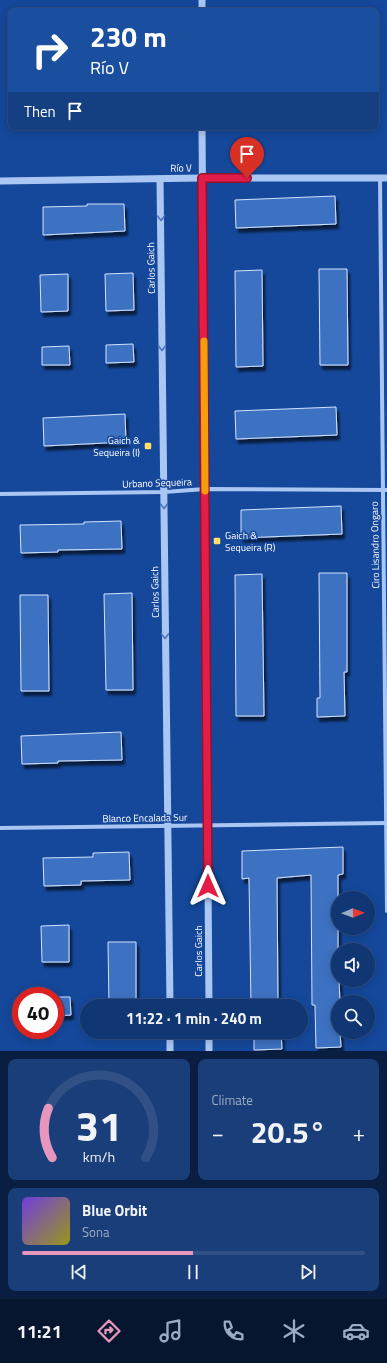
<!DOCTYPE html>
<html lang="en">
<head>
<meta charset="utf-8">
<style>
	:root { --surface:#103674; --page:#193e79; --text:#f1f3f6; --muted:#9cabc5; --line:#305086; --accent:#e797bd }
	body { margin:0; font-family:"Titillium Web",sans-serif; background:var(--page); color:var(--text); height:100vh; display:flex; flex-direction:column; font-size:15px; white-space:nowrap }
	* { box-sizing:border-box; margin:0 }
	p { font-size:13px; color:var(--muted) }
	.icon { flex:none; width:22px; height:22px; fill:none; stroke:currentColor; stroke-width:2; stroke-linecap:round; stroke-linejoin:round }
	.map { position:relative; height:1051px; overflow:hidden }
	.sheet { display:flex; flex-direction:column; gap:8px; padding:8px; background:#091e40; flex:1 }
	.sheet>* { flex:none }
	.top-card { position:absolute; left:8px; top:8px; width:371px; height:122px; border-radius:8px; box-shadow:0 2px 10px #0003,0 0 0 1px var(--line); background:#1a4fa0; color:#fff; overflow:hidden }
	.needle { width:26px; rotate:89deg }
	.controls { position:absolute; left:331px; top:891px; display:grid; gap:8px }
	.controls a { display:grid; place-items:center; width:44px; height:44px; border-radius:50%; background:var(--surface); box-shadow:0 2px 10px #0003,0 0 0 1px var(--line); font-size:20px }
	.speed { position:absolute; left:12px; top:987px; display:flex; gap:8px; font-size:20px; font-weight:700; text-align:center }
	.speed>* { display:grid; place-content:center; width:52px; height:52px; border-radius:50%; background:var(--surface); box-shadow:0 2px 10px #0003,0 0 0 1px var(--line); line-height:1 }
	.speed .limit { border:6px solid #d22; background:#fff; color:#111 }
	.pin { position:absolute; display:grid; place-items:center; width:34px; height:34px; color:#fff; margin:-41px -17px; border-radius:50% 50% 50% 0; rotate:-45deg; box-shadow:0 0 4px #0007 }
	.pin .icon { rotate:45deg }
	.me { position:absolute; width:44px; margin:-22px; rotate:0deg; stroke-linejoin:round; filter:drop-shadow(0 0 3px #0008) }
	.turn { display:flex; align-items:center; gap:14px; height:84px; padding:0 16px; font-size:18px }
	.turn .icon { width:52px; height:52px; stroke-width:2.5 }
	.turn b { display:block; font-size:28px; line-height:34px }
	.then { display:flex; align-items:center; height:38px; padding:0 16px; background:#0003; gap:8px; font-size:15px }
	.big { font-size:30px; font-weight:700; line-height:1.1 }
	.sheet .card { flex:1; display:flex; flex-direction:column; justify-content:center; gap:6px; min-width:0; padding:0 14px; border-radius:8px; background:var(--page) }
	.sheet .dial { align-items:center; gap:0 }
	.dial svg { height:104px; overflow:visible; fill:none; stroke:var(--line); stroke-width:7; stroke-linecap:round; text-anchor:middle }
	.dial text { fill:var(--text); stroke:none }
	.song { display:flex; align-items:center; gap:12px }
	.cover { width:48px; height:48px; border-radius:6px; background:linear-gradient(135deg,hsl(260 70% 55%),hsl(60 70% 35%)) }
	.played { height:4px; border-radius:2px; background:linear-gradient(90deg,var(--accent) 50%,var(--line) 50%) }
	.keys { display:flex; justify-content:space-around; direction:ltr }
	.heat { display:flex; justify-content:space-between; align-items:center; font-size:22px; direction:ltr }
	.sheet .tiles { flex:1; display:grid; gap:8px; grid-template-columns:1fr 1fr }
	.card:last-child { grid-column:span 2 }
	.trip { position:absolute; left:80px; top:999px; width:228px; height:40px; border-radius:20px; background:var(--surface); box-shadow:0 2px 10px #0003,0 0 0 1px var(--line); font-weight:700; line-height:40px; text-align:center }
	.tab-bar { display:flex; height:64px; justify-content:space-around; align-items:center; background:#06162e; color:var(--muted) }
	.tab-bar .icon { width:28px; height:28px }
	.tab-bar .on { color:var(--accent) }
	.tab-bar b { font-size:18px; color:var(--text) }
	.map>svg:first-child { display:block }
	.building { fill:#3e71c1; stroke:#d2e3fd; filter:url(#shadow) }
	.lines { fill:none; stroke-linecap:round; stroke-linejoin:round }
	.minor { stroke:#aac7f3; stroke-width:4 }
	.tertiary { stroke:#aac7f3; stroke-width:7 }
	.oneway { stroke:#4974ba }
	.route-casing { stroke:#92132f; stroke-width:10 }
	.route { stroke:#e11d48; stroke-width:7 }
	.slow { stroke:#f59e0b; stroke-width:7 }
	.poi-dot { fill:#ffdd6c; stroke:#15489b; stroke-width:1.5 }
	.labels { text-anchor:middle; dominant-baseline:central; stroke-width:3; stroke-linejoin:round; paint-order:stroke }
	.street-label { font-size:10px; fill:#fff; stroke:#15489b }
	.poi-label { font-size:10px; fill:#fff; stroke:#15489b; text-anchor:end }
</style>
</head>
<body>
<div class="map">
<svg width="387" height="1051" viewBox="0 0 387 1051">
	<defs>
		<filter id="shadow"><feDropShadow dx="2.5" dy="4.5" stdDeviation="1" flood-color="#0009"/></filter>
	</defs>
	<rect width="100%" height="100%" fill="#15489b"/>
	<g class="building">
		<polygon points="335,196 336,224 236,228 235,200"/>
		<polygon points="87,204 124,204 125,231 43,235 43,207 87,206"/>
		<polygon points="319,269 347,269 348,365 320,365"/>
		<polygon points="262,270 263,366 236,367 235,271"/>
		<polygon points="133,273 134,310 106,311 105,274"/>
		<polygon points="68,274 68,311 41,312 40,275"/>
		<polygon points="133,344 134,362 106,363 106,345"/>
		<polygon points="69,346 70,365 42,365 42,347"/>
		<polygon points="336,407 337,435 236,439 235,411"/>
		<polygon points="125,414 126,442 44,446 43,418"/>
		<polygon points="341,506 342,534 241,538 241,510"/>
		<polygon points="121,521 122,549 58,550 58,552 21,553 20,525 84,524 84,522"/>
		<polygon points="319,573 347,573 347,672 344,672 345,716 317,717 317,698 320,698"/>
		<polygon points="262,574 264,716 236,716 235,575"/>
		<polygon points="132,593 133,690 106,690 104,594"/>
		<polygon points="20,595 48,595 49,691 21,691"/>
		<polygon points="121,732 122,760 58,761 58,763 22,764 21,736"/>
		<polygon points="343,847 343,874 338,875 338,980 339,980 340,1002 338,1002 338,1032 340,1032 341,1047 316,1048 315,1005 312,1005 311,875 277,878 278,1006 251,1006 249,878 242,879 242,851"/>
		<polygon points="129,852 130,880 81,881 81,885 44,886 43,858 93,857 93,853"/>
		<polygon points="69,925 69,962 42,962 41,926"/>
		<polygon points="108,942 136,942 136,1006 109,1006"/>
		<polygon points="55,997 70,997 71,1015 55,1016"/>
		<polygon points="254,1032 281,1032 282,1049 254,1050"/>
	</g>
	<g class="lines">
		<g class="minor">
			<polyline points="380,178 387,911"/>
			<polyline points="0,494 164,492 205,489 387,490"/>
			<polyline points="0,828 387,823"/>
		</g>
		<g class="tertiary">
			<polyline points="202,0 202,11"/>
			<polyline points="202,127 209,1006"/>
			<polyline points="160,179 170,1006"/>
			<polyline points="0,181 202,178 387,178"/>
			<polyline points="170,1032 170,1051"/>
			<polyline points="209,1032 209,1051"/>
		</g>
	</g>
	<defs><path id="oneway-chevron" d="M-2-3.5L2.5 0L-2 3.5" fill="none" stroke-width="1.6" stroke-linecap="round" stroke-linejoin="round"/></defs>
	<g class="oneway">
		<use href="#oneway-chevron" transform="translate(161 218) rotate(89)"/>
		<use href="#oneway-chevron" transform="translate(162 348) rotate(89)"/>
		<use href="#oneway-chevron" transform="translate(164 506) rotate(89)"/>
		<use href="#oneway-chevron" transform="translate(165 636) rotate(89)"/>
	</g>
	<g class="lines">
		<defs>
			<polyline id="route" points="208,886 202,178 247,178"/>
		</defs>
		<use href="#route" class="route-casing"/>
		<use href="#route" class="route"/>
		<polyline class="slow" points="204,341 205,491"/>
	</g>
	<g class="poi-dot">
		<rect x="144" y="442" width="8" height="8" rx="2"/>
		<rect x="213" y="537" width="8" height="8" rx="2"/>
	</g>
	<g class="labels">
		<g class="street-label">
			<text transform="translate(181 168) rotate(-1)">Río V</text>
			<text transform="translate(151 268) rotate(-91)">Carlos Gaich</text>
			<text transform="translate(157 483) rotate(-2)">Urbano Sequeira</text>
			<text transform="translate(375 545) rotate(-91)">Ciro Lisandro Ongaro</text>
			<text transform="translate(155 592) rotate(-91)">Carlos Gaich</text>
			<text transform="translate(145 818) rotate(-1)">Blanco Encalada Sur</text>
			<text transform="translate(198 951) rotate(-90)">Carlos Gaich</text>
		</g>
		<g class="poi-label">
			<text x="140" y="440">Gaich &amp;<tspan x="140" dy="12">Sequeira (I)</tspan></text>
			<text x="225" y="535" text-anchor="start">Gaich &amp;<tspan x="225" dy="12">Sequeira (R)</tspan></text>
		</g>
	</g>
</svg>
<div class="controls">
<a><svg class="needle" viewBox="-14 -14 28 28"><path d="M0-13l5 13h-10z" fill="#e53935"/><path d="M0 13l5-13h-10z" fill="#9cabc5"/></svg></a>
<a><svg class="icon" aria-label="sound" viewBox="0 0 24 24"><path d="M4 9h4l5-4v14l-5-4H4zM17 9q2 3 0 6"/></svg></a>
<a><svg class="icon" aria-label="search" viewBox="0 0 24 24"><circle cx="10" cy="10" r="6"/><path d="M15 15l6 6"/></svg></a>
</div>
<div class="speed"><div class="limit">40</div></div>
<div class="pin" style="left:247px;top:178px;background:#d93025"><svg class="icon" aria-label="arrive" viewBox="0 0 24 24"><path d="M6 21V4h12l-3 4 3 4H6"/></svg></div>
<svg class="me" style="left:208px;top:886px" viewBox="-20 -20 40 40"><path d="M0-17L14 15 0 8-14 15z" fill="#e11d48" stroke="#fff" stroke-width="4"/></svg>
<div class="trip">11:22 · 1 min · 240 m</div>
<div class="top-card">
<div class="turn"><svg class="icon" aria-label="right" viewBox="0 0 24 24"><path d="M7 20v-9h11M14 6l5 5-5 5"/></svg><div><b>230 m</b>Río V</div></div>
<div class="then">Then<svg class="icon" aria-label="arrive" viewBox="0 0 24 24"><path d="M6 21V4h12l-3 4 3 4H6"/></svg></div>
</div>
</div>
<section class="sheet">
<div class="tiles">
<div class="card dial"><svg viewBox="0 0 100 80">
<path d="M14 69A42 42 0 1 1 86 69"/>
<path d="M14 69A42 42 0 0 1 11 31" stroke="#e797bd"/>
<text x="50" y="56" font-size="32" font-weight="700">31</text>
<text x="50" y="72" font-size="11">km/h</text>
</svg></div>
<div class="card"><p>Climate</p>
<div class="heat"><a>−</a><b class="big">20.5°</b><a>+</a></div>
</div>
<div class="card">
<div class="song"><i class="cover"></i><div><b>Blue Orbit</b><p>Sona</p></div></div>
<div class="played"></div>
<div class="keys"><svg class="icon" aria-label="previous" viewBox="0 0 24 24"><path d="M18 5L8 12l10 7zM5 5v14"/></svg><svg class="icon" aria-label="pause" viewBox="0 0 24 24"><path d="M8 5v14M16 5v14"/></svg><svg class="icon" aria-label="next" viewBox="0 0 24 24"><path d="M6 5l10 7-10 7zM19 5v14"/></svg></div>
</div>
</div>
</section>
<nav class="tab-bar">
<b>11:21</b>
<svg class="icon on" aria-label="directions" viewBox="0 0 24 24"><path d="M12 3l9 9-9 9-9-9zM9 14v-3h6M13 9l2 2-2 2"/></svg>
<svg class="icon" aria-label="music" viewBox="0 0 24 24"><path d="M9 18V5l10-2v13"/><circle cx="6" cy="18" r="3"/><circle cx="16" cy="16" r="3"/></svg>
<svg class="icon" aria-label="phone" viewBox="0 0 24 24"><path d="M5 4h4l2 5-3 2q2 4 5 5l2-3 5 2v4C11 20 4 13 5 4z"/></svg>
<svg class="icon" aria-label="climate" viewBox="0 0 24 24"><path d="M12 3v18M4 7l16 10M4 17L20 7"/></svg>
<svg class="icon" aria-label="car" viewBox="0 0 24 24"><path d="M5 17H2v-5l4-1 3-4h7l3 4 3 1v5h-3M9 17h6M6 11h13"/><circle cx="7" cy="17" r="2"/><circle cx="17" cy="17" r="2"/></svg>
</nav>
</body>
</html>
